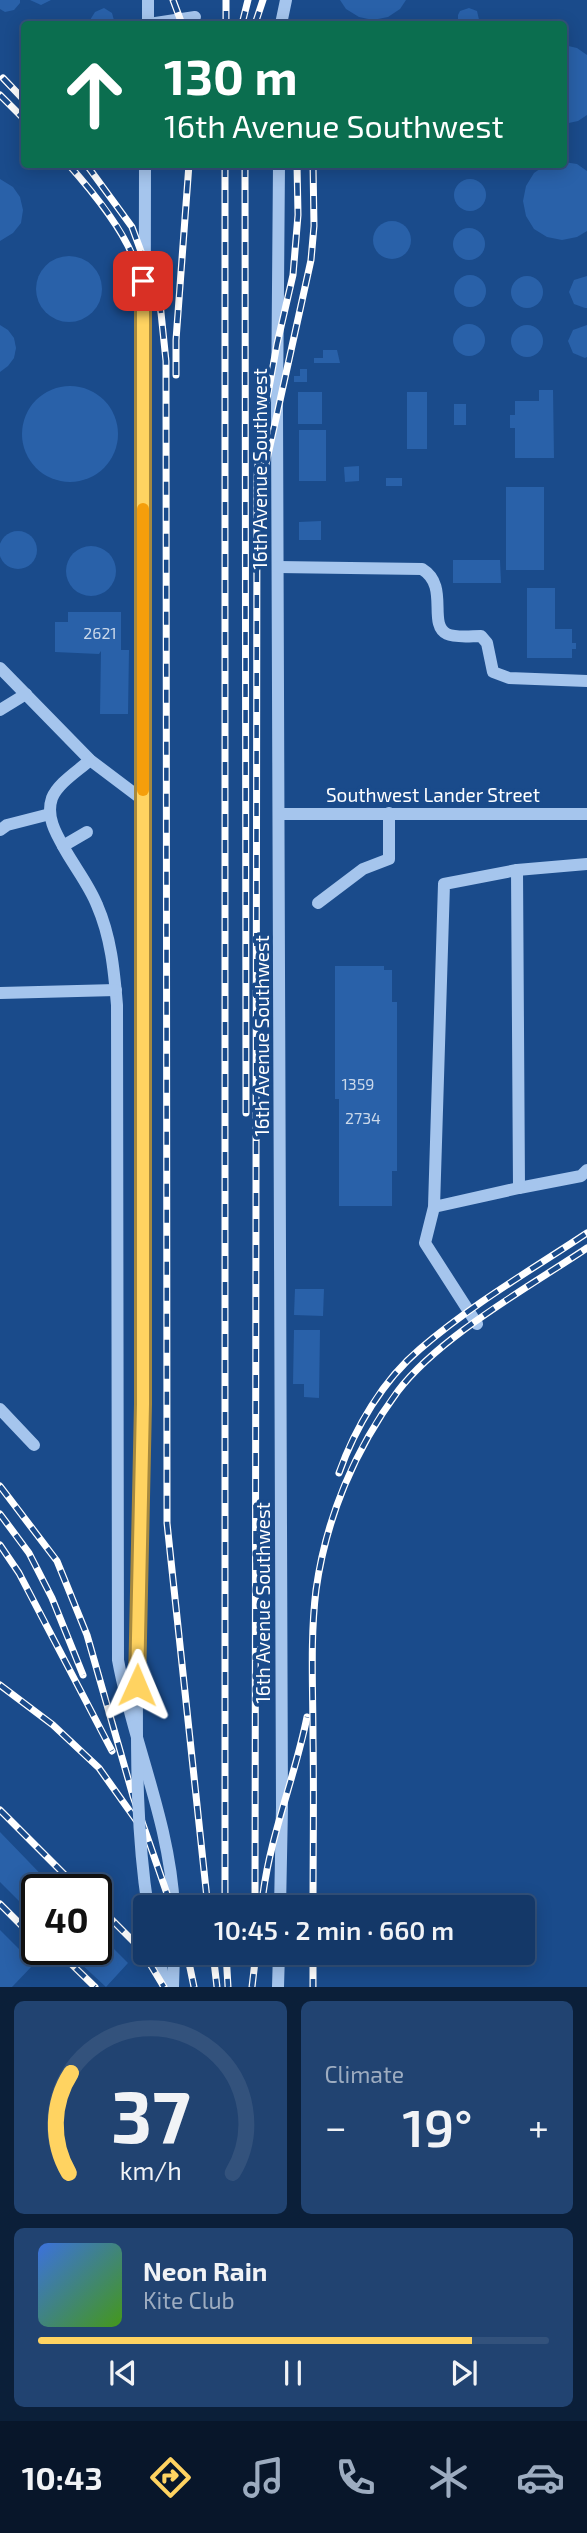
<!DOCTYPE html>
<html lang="en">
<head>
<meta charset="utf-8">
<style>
	:root { --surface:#143868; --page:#214371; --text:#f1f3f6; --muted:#9dacc0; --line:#33527c; --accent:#ffd361 }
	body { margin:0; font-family:"Exo 2",sans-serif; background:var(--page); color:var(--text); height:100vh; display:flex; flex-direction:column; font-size:26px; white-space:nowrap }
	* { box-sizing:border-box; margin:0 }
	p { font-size:23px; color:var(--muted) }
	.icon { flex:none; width:38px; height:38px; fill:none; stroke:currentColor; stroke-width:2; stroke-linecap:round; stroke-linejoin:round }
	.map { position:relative; height:1987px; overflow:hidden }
	.drawer { display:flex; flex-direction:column; gap:14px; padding:14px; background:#0b1f39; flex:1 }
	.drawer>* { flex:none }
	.banner { position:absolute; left:21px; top:21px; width:546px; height:147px; border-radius:7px; box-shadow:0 4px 18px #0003,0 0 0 2px var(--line); background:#0b6e4f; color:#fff; overflow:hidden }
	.speed { position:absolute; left:21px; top:1874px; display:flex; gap:14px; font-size:35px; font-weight:700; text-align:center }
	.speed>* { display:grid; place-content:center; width:91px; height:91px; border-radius:50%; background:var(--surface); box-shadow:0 4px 18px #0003,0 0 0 2px var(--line); line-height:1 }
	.speed .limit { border:4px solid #111; border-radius:10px; background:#fff; color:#111 }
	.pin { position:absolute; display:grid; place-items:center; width:60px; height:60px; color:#fff; margin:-30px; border-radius:14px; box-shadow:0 4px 10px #0006 }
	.me { position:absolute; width:77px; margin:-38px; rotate:1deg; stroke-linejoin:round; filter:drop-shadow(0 0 5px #0008) }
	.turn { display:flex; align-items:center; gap:24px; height:147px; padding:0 28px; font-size:32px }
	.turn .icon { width:91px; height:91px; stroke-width:2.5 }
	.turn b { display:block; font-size:49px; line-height:60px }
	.big { font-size:52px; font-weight:600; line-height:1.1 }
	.drawer .tile { flex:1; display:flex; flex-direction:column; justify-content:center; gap:10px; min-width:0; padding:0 24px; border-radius:10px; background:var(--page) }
	.drawer .dial { align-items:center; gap:0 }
	.dial svg { height:182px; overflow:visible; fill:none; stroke:var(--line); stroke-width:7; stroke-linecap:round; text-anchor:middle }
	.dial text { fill:var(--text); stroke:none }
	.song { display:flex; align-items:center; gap:21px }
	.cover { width:84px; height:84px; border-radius:10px; background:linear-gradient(135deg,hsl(220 70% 55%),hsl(100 70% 35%)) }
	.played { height:7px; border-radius:4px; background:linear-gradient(90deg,var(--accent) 85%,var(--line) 85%) }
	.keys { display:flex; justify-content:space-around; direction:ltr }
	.heat { display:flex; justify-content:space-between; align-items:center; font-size:38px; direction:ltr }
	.drawer .tiles { flex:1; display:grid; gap:14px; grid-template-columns:1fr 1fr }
	.tile:last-child { grid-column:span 2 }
	.trip { position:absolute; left:133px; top:1895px; width:402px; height:70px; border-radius:7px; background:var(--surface); box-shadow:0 4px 18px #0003,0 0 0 2px var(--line); font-weight:600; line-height:70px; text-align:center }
	.menu { display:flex; height:112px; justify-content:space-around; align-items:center; background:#08162a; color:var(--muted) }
	.menu .icon { width:49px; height:49px }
	.menu .current { color:var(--accent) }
	.menu b { font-size:32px; color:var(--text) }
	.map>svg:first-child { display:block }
	.building { fill:#2961a9 }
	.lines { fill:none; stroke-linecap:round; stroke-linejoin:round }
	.minor { stroke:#a5c5ed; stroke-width:12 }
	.rail-casing { stroke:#fff; stroke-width:7 }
	.rail { stroke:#1a4b8b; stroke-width:4.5; stroke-dasharray:13; stroke-linecap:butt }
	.minor-bridge { stroke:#a5c5ed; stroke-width:12 }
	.route-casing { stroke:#a6893f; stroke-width:18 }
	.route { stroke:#ffd361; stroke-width:12 }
	.slow { stroke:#f59e0b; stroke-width:12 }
	.labels { text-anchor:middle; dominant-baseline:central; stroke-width:7; stroke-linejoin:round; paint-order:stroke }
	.number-label { font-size:16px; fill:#cad8ea }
	.street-label { font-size:19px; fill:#fff; stroke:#1a4b8b }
</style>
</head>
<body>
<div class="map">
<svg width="587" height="1987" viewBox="0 0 587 1987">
	<rect width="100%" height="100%" fill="#1a4b8b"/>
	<g class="building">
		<polygon points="0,0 20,0 20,3 14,10 5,12 0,9"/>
		<polygon points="30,0 51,0 41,5"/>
		<polygon points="340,0 406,0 400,9 388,17 373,20 359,17 346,9"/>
		<polygon points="104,8 112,13 115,24 91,24 90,20 95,12"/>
		<polygon points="469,8 477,11 480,24 458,24 458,15 460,11"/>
		<polygon points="564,45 577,48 587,55 587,115 578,121 564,124"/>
		<polygon points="564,162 577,164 587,171 587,231 577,237 562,240 547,237 534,229 526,216 523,201 526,186 534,173 547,164 564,164"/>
		<circle cx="470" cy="195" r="16"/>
		<polygon points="0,179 13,187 20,197 23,210 21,223 13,233 0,241"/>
		<circle cx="392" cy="240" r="19"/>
		<circle cx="469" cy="244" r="16"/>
		<circle cx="69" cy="289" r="33"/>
		<circle cx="470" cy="291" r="16"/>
		<circle cx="527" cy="292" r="16"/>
		<polygon points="587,276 587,308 585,308 574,304 569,292 574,280"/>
		<circle cx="469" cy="340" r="16"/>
		<circle cx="527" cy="341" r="16"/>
		<polygon points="0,325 8,330 14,338 16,348 14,358 8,366 0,372"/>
		<polygon points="587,325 587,357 585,358 573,353 568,341 573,330"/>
		<polygon points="323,350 337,350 340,363 314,363 314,358 323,358"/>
		<polygon points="300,369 307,369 307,382 294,382 294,376 300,376"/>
		<circle cx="70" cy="434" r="48"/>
		<polygon points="539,390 553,390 554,458 515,458 515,428 510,428 510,415 515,415 515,401 539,401"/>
		<rect x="298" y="392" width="24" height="32"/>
		<rect x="407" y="392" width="20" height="57"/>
		<rect x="454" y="404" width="12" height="21"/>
		<rect x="299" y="430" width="27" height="51"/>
		<polygon points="359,466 359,481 345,482 344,467"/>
		<rect x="386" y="478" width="16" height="8"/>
		<rect x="506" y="487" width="38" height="83"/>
		<polygon points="321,521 321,540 299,540 299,522"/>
		<circle cx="18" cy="550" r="19"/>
		<circle cx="91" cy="571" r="25"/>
		<polygon points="453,560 500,560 501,583 453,583"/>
		<polygon points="527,588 555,588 555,629 572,629 572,643 576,643 576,649 572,649 572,658 527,658"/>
		<polygon points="68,612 121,612 121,650 129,650 128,714 100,714 101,651 99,654 55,652 55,622 68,622"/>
		<polygon points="335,966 384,966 384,970 392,970 392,1002 397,1002 397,1171 392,1171 392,1206 339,1206 339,1099 335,1099"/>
		<polygon points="295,1289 324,1289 323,1316 294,1315"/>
		<polygon points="294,1330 320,1330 319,1398 304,1397 304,1384 293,1384"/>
		<polygon points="0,1832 56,1890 37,1890 37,1919 0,1882"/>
		<polygon points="0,1930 34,1964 12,1987 0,1987"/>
		<polygon points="96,1931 128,1963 106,1987 66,1950 96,1950"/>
	</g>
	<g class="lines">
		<g class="minor">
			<polyline points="148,24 148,0"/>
			<polyline points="149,24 195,17"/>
			<polyline points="281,24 286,0"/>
			<polyline points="279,164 277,410 282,1807 280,1908"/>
			<path d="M278,567L422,569C450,586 427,624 447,634C455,638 471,636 481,636L487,643L493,672L509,678L587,681"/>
			<polyline points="0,668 90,760 143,800"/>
			<polyline points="0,710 26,694"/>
			<path d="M90,760C78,771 58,783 52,798C45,818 58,837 67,853C77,870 90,887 97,905C111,937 114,970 117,1005L118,1660C133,1743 170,1822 174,1908"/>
			<polyline points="279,814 587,814"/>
			<polyline points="0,830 7,825 50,814"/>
			<polyline points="63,846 87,832"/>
			<polyline points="517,870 587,864"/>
			<polyline points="318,903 363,869 389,859 389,813"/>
			<polyline points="0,993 116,990"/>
			<polyline points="519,1188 581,1176 587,1170"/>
			<polyline points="434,1207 519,1188 517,870 444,884 434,1207 425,1243 477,1324"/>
			<polyline points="0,1409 34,1445"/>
			<polyline points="137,1659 143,1404 145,164"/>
			<polyline points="157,1953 166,1987"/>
			<polyline points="173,1987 174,1953"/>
			<polyline points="278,1987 279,1953"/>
		</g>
		<defs>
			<g id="rail">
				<polyline points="173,0 182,24"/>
				<polyline points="226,24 226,0"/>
				<polyline points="242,24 248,0"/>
				<polyline points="255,24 263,0"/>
				<polyline points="3,78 24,100"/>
				<polyline points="0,95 24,119"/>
				<path d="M68,164C92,191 121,226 134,259"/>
				<polyline points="86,164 132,227 160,303 166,361 167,1523 208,1908"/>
				<polyline points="225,164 225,1908"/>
				<polyline points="245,164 246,1113"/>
				<polyline points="176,375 176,340 189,164"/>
				<polyline points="266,464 311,260 314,226 313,164"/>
				<path d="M339,1473C355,1428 383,1380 420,1349C471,1305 531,1270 587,1233"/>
				<polyline points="0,1486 57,1561 87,1635 133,1796 172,1908"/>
				<polyline points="0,1514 29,1553 52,1598 83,1675"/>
				<polyline points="0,1545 19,1573 112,1751"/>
				<polyline points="0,1685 53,1725 99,1768 136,1820"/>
				<polyline points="0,1810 80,1890"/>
				<path d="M263,1894C271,1833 295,1777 307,1717"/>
				<polyline points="0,1904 37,1941"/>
				<polyline points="96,1904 141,1949 164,1987"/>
				<polyline points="255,1908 257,478 260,438 277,344 293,275 298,215 297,164"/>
				<path d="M313,1908C313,1851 314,1795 313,1738C313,1689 310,1639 316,1590C326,1518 355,1449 398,1391C440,1336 529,1287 587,1248"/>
				<polyline points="57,1950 95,1987"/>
				<polyline points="187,1953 194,1987"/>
				<polyline points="213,1953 217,1987"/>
				<polyline points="226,1953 228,1987"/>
				<polyline points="313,1953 313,1987"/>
				<polyline points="252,1987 256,1953"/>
			</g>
		</defs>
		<use href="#rail" class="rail-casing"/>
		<use href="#rail" class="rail"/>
		<path class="minor-bridge" d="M137,1659C137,1742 135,1824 148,1908"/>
	</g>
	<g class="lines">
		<defs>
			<polyline id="route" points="137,1685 143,1404 143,281"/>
		</defs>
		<use href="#route" class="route-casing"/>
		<use href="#route" class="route"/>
		<polyline class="slow" points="143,509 143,790"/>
	</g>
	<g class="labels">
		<g class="number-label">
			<text x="100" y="632">2621</text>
			<text x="358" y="1083">1359</text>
			<text x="363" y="1117">2734</text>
		</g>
		<g class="street-label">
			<text transform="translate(259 469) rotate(-90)">16th Avenue Southwest</text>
			<text x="433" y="794">Southwest Lander Street</text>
			<text transform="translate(261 1036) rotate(-90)">16th Avenue Southwest</text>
			<text transform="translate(262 1603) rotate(-90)">16th Avenue Southwest</text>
		</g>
	</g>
</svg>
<div class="speed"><div class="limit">40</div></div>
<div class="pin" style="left:143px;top:281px;background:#d93025"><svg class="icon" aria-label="arrive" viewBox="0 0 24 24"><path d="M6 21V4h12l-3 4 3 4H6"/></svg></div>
<svg class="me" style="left:137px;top:1685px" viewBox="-20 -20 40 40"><path d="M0-17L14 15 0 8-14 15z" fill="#ffd361" stroke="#fff" stroke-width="4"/></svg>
<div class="trip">10:45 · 2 min · 660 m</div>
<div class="banner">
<div class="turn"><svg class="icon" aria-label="ahead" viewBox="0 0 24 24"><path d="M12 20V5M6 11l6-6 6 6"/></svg><div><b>130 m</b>16th Avenue Southwest</div></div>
</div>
</div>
<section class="drawer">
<div class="tiles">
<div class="tile dial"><svg viewBox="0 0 100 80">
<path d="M14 69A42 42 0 1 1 86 69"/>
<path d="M14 69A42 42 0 0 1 15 25" stroke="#ffd361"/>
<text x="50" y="56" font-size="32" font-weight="700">37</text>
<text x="50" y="72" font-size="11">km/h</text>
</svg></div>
<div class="tile"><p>Climate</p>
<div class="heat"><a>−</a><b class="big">19°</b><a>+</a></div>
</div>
<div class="tile">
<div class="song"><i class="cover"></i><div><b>Neon Rain</b><p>Kite Club</p></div></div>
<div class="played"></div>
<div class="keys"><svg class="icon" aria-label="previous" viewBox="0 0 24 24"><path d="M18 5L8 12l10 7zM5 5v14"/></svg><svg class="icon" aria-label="pause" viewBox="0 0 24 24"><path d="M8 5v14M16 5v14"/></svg><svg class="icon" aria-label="next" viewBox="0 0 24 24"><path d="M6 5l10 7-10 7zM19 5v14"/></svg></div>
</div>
</div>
</section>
<nav class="menu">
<b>10:43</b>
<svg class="icon current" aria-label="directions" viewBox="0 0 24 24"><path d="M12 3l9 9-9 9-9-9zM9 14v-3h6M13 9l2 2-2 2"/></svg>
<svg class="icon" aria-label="music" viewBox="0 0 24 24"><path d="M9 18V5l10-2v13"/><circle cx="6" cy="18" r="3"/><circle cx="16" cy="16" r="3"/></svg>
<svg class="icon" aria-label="phone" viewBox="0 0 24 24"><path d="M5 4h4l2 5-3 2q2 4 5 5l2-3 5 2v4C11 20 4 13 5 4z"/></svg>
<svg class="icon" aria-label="climate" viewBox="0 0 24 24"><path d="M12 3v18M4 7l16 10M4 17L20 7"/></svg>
<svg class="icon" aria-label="car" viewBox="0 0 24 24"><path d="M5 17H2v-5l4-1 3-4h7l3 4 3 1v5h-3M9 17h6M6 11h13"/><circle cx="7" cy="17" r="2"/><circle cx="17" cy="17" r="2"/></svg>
</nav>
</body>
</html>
